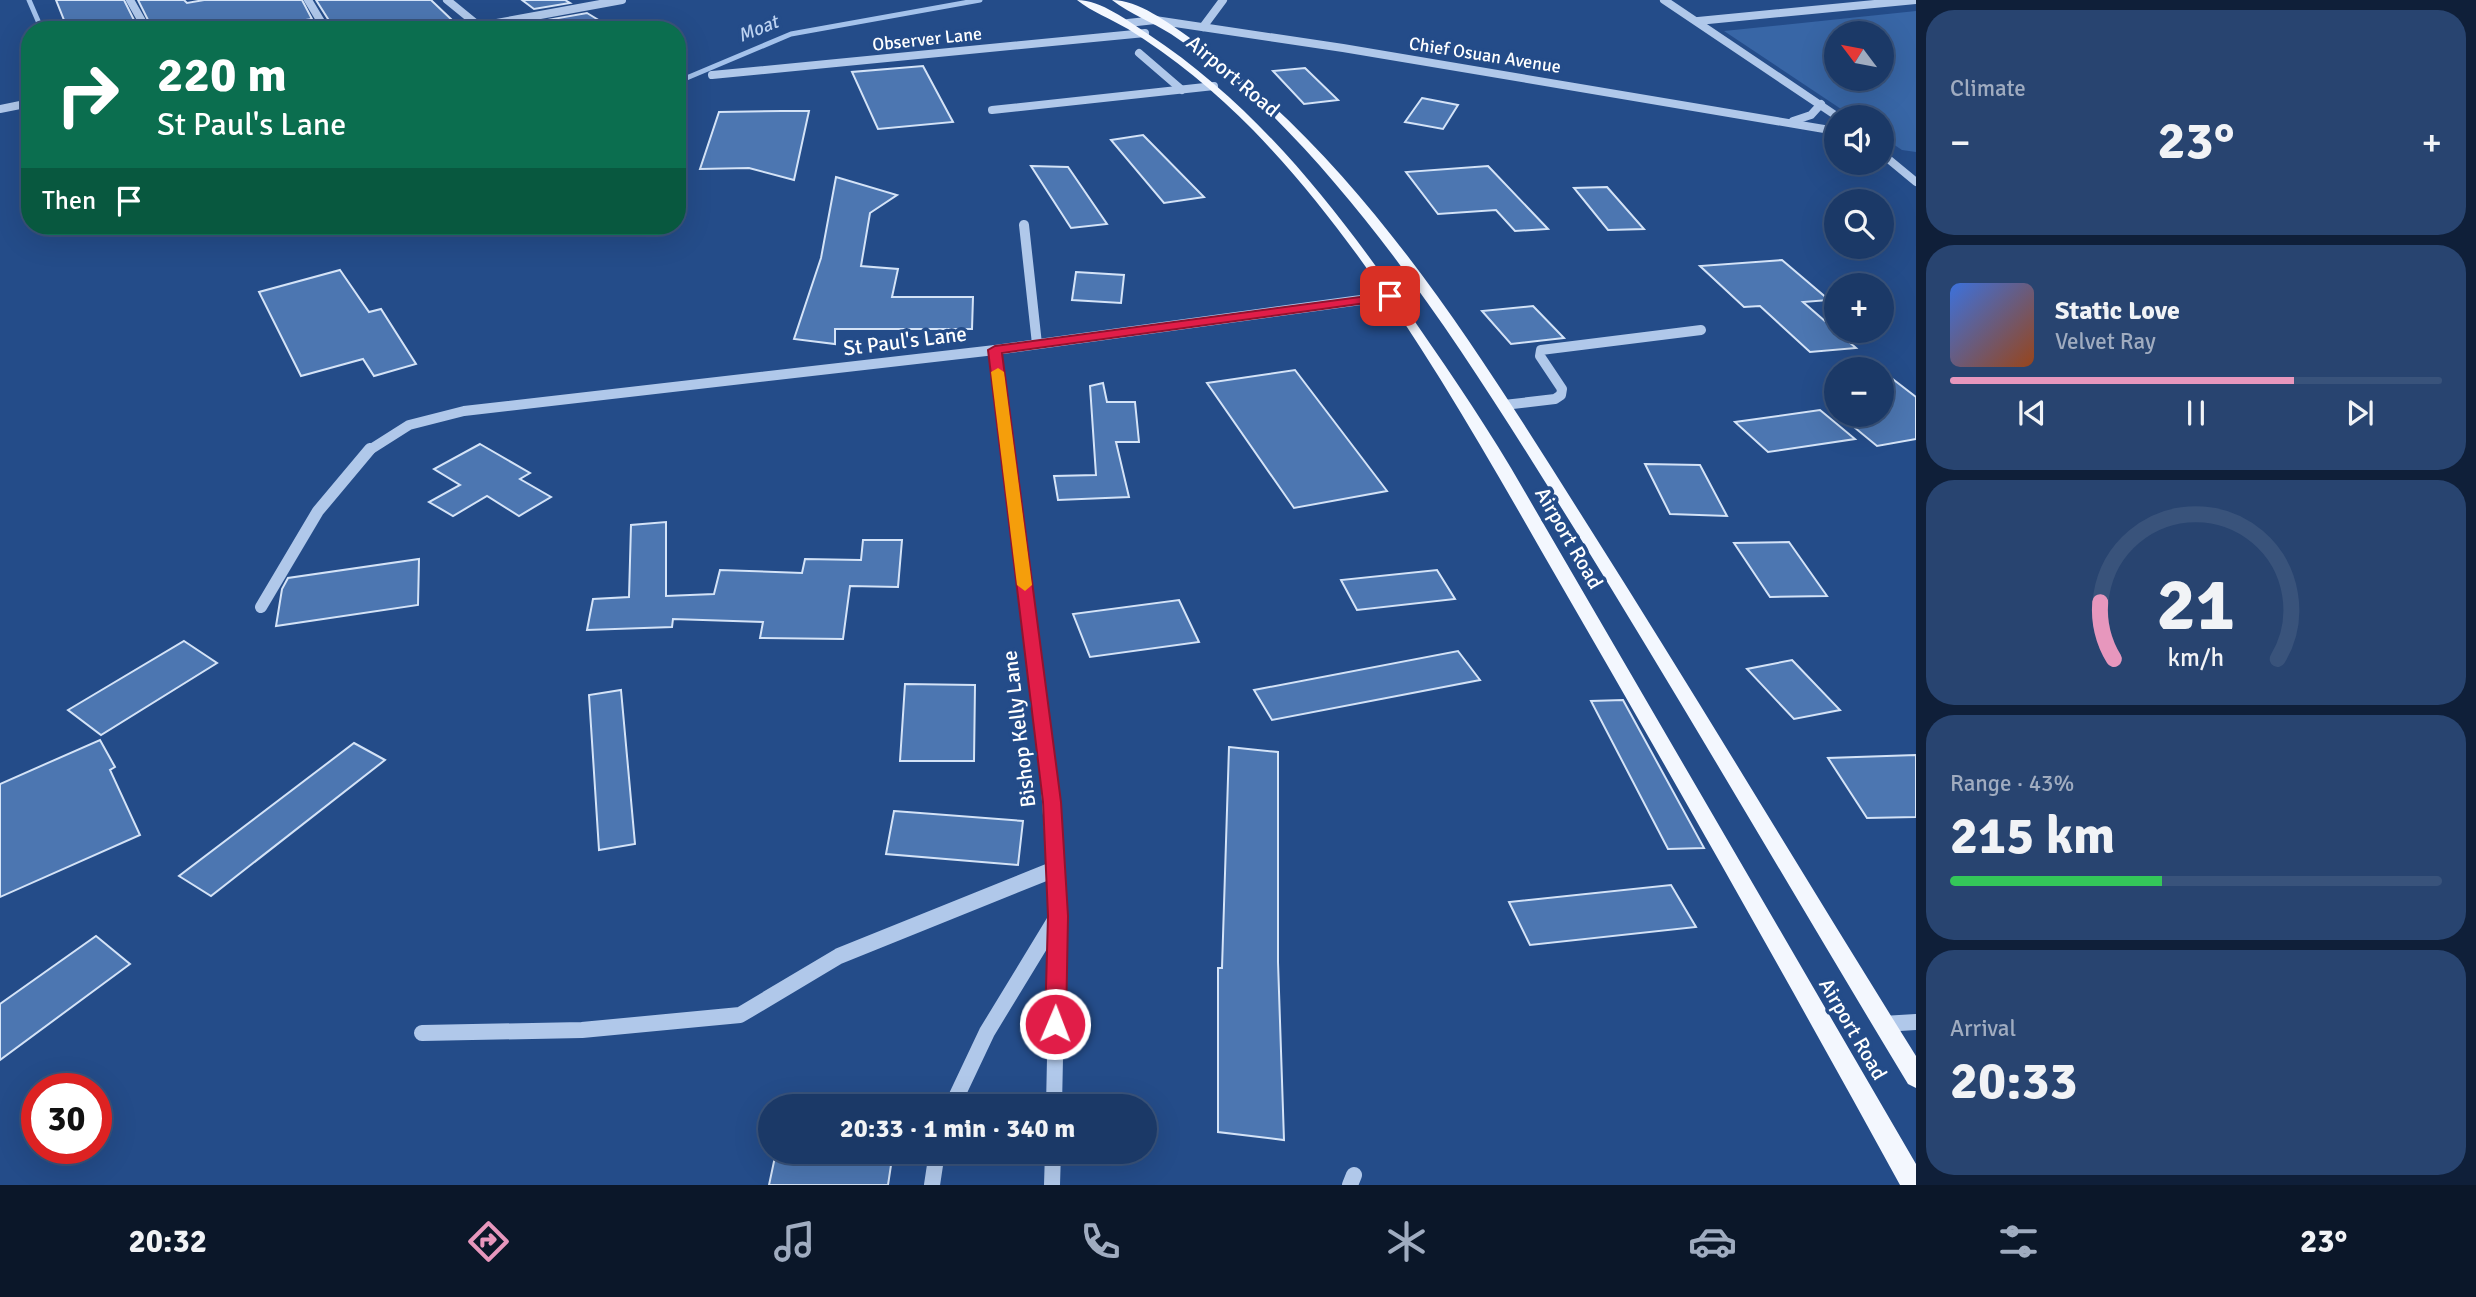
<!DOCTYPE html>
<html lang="en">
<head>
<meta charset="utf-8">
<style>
	:root { --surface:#1b3967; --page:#284470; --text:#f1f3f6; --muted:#a0acc0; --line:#39537b; --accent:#e797bd }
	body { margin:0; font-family:Signika,sans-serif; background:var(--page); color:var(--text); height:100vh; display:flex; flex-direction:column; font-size:26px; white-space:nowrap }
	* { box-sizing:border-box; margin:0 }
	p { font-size:23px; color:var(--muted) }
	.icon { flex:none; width:38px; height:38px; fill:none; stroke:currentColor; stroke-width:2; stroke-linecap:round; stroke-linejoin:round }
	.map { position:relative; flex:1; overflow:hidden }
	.side { display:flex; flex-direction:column; gap:10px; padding:10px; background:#0f1f39; width:560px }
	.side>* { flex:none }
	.banner { position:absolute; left:21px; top:21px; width:665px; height:214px; border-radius:28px; box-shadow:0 7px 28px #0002,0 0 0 2px var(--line); background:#0b6e4f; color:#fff; overflow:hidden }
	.needle { width:46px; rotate:302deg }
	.controls { position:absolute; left:1824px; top:21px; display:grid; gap:14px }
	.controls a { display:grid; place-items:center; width:70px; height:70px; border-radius:50%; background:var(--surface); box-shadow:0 7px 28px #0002,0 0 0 2px var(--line); font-size:35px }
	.speed { position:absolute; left:21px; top:1073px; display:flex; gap:14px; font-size:35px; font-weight:700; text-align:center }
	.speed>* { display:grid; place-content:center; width:91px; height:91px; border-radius:50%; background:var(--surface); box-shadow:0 7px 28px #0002,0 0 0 2px var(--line); line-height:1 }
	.speed .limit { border:10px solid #d22; background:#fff; color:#111 }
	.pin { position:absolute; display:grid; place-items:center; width:60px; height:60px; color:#fff; margin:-30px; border-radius:14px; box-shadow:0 4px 10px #0006 }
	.me { position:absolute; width:77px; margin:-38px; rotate:1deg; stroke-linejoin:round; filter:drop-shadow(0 0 5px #0008) }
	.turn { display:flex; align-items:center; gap:24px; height:147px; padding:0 21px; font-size:32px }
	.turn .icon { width:91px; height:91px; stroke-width:2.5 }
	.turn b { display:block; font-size:49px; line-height:60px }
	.then { display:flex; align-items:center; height:66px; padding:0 21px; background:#0003; gap:14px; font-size:26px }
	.big { font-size:52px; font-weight:700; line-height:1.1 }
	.side .card { flex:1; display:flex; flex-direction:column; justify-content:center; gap:10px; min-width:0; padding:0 24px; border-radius:28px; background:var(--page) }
	.side .dial { align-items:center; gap:0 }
	.dial svg { height:182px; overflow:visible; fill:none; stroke:var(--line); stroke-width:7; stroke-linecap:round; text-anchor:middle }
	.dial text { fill:var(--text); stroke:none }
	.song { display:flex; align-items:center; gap:21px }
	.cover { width:84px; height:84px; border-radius:10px; background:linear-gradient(135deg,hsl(220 70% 55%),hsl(20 70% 35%)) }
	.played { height:7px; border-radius:4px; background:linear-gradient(90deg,var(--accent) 70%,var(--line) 70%) }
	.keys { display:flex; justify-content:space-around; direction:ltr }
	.heat { display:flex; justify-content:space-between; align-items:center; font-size:38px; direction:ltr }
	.charge { height:10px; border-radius:5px; background:linear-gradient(90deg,#34c759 43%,var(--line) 0) }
	.trip { position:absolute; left:758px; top:1094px; width:399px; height:70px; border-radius:35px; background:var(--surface); box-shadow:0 7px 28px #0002,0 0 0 2px var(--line); font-weight:700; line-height:70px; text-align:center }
	.tab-bar { display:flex; height:112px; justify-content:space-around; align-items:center; background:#0b1729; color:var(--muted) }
	.tab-bar .icon { width:49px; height:49px }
	.tab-bar .active { color:var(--accent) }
	.tab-bar b { font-size:32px; color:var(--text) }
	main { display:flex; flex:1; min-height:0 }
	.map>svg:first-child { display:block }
	.green { fill:#3866a6; fill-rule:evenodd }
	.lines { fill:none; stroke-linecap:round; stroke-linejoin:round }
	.stream { stroke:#a4c2eb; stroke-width:5 }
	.building { fill:#4c76b1; stroke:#d4e3f7; stroke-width:2 }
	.minor-far3 { stroke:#b0c8ea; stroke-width:8 }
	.minor-far2 { stroke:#b0c8ea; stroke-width:10 }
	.minor-far1 { stroke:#b0c8ea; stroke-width:12 }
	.minor { stroke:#b0c8ea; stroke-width:16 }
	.major { fill:#f3f7fe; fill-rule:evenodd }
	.route { fill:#e11d48; stroke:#92132f; stroke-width:2 }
	.slow { fill:#f59e0b }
	.labels { text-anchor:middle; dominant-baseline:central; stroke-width:7; stroke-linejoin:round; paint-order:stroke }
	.far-street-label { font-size:18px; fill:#fff; stroke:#244c89 }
	.far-water-label { font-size:19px; font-style:italic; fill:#bcd2f1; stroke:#244c89 }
	.street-label { font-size:21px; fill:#fff; stroke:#244c89 }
</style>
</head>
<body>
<main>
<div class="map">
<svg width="1916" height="1185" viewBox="0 0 1916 1185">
	<rect width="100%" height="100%" fill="#244c89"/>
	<path class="green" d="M1916,11V152L1902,150L1881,136V117H1853L1724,31ZM1836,33H1881V79H1836Z"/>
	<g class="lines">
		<g class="stream">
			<polyline points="29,0 42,30"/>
			<polyline points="677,82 791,34 980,0"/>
		</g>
	</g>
	<g class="building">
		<polygon points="56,0 124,0 139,30 68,30"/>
		<polygon points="138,0 184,0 187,3 204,0 302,0 312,19 268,26 270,30 153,30"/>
		<polygon points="316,0 431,0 454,22 414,30 335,30"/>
		<polygon points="522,0 565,0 570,3 534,9"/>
		<polygon points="587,13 615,30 559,30 547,20"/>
		<polygon points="923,66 953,122 878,129 852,72"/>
		<polygon points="1305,68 1338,100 1304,104 1273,71"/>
		<polygon points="1422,98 1458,105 1443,129 1405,122"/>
		<polygon points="782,111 809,111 794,180 749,168 700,169 719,112"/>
		<polygon points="1143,135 1204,197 1164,203 1111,140"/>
		<polygon points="1031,166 1068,167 1107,224 1071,228"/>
		<polygon points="1488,166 1548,229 1515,231 1496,210 1438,214 1406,172"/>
		<polygon points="836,177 897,195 870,213 861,266 898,269 892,297 973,297 972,329 835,329 835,344 794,339 821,258"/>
		<polygon points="1607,187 1644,229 1608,230 1574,188"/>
		<polygon points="1782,260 1829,300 1803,302 1856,348 1810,352 1760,306 1744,307 1700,266"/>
		<polygon points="340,270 369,312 381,309 416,364 374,376 363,359 301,376 259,292"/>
		<polygon points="1076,272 1124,275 1121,303 1072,300"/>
		<polygon points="1533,306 1564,338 1511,344 1482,311"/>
		<polygon points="1295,370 1387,491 1294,508 1207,383"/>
		<polygon points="1881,370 1916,397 1916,439 1877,446 1849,423 1881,418"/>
		<polygon points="1103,383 1107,402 1135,402 1139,442 1116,442 1129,497 1058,500 1054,476 1096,475 1090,386"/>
		<polygon points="1820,410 1855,439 1768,452 1735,422"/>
		<polygon points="480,444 530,473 520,479 551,497 519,516 487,496 453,516 429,502 460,485 434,469"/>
		<polygon points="1645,464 1700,465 1727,516 1670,514"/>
		<polygon points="666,522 666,596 714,594 720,570 802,573 805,559 861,560 863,540 902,540 898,587 850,586 843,639 760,638 763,622 673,619 672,627 587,630 593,599 629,597 631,525"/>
		<polygon points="1789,542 1827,596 1770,597 1734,543"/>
		<polygon points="419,559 418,605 276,626 282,589 288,578"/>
		<polygon points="1437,570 1455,599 1357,610 1341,580"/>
		<polygon points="1179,600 1199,642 1090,657 1073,614"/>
		<polygon points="184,641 217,663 101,735 68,710"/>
		<polygon points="1458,651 1480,680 1272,720 1254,690"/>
		<polygon points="1792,660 1840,710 1794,719 1747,669"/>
		<polygon points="905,684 975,685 974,761 900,761"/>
		<polygon points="621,690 635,844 599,850 589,695"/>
		<polygon points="1623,700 1704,848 1668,849 1591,701"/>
		<polygon points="100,740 115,767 110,770 140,835 0,897 0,784"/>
		<polygon points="354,743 385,760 211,896 179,876"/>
		<polygon points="1229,747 1278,752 1278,962 1284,1140 1218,1132 1218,968 1222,968"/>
		<polygon points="1916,755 1916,817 1867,818 1828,758"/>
		<polygon points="894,811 1023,821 1018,865 886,854"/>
		<polygon points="1671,885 1696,927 1530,945 1509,902"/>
		<polygon points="96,936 130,964 0,1060 0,1004"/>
		<polygon points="776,1152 893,1152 888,1185 769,1185"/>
	</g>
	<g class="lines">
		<g class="minor-far3">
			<polyline points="130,0 147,30"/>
			<polyline points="308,0 326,30"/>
			<polyline points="447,0 479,26"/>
			<polyline points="1664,0 1838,117"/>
			<polyline points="1698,21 1916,0"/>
			<polyline points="1128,23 1155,20 1343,48 1836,131"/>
			<polyline points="1203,27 1223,0"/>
			<polyline points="458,30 622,0"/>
			<polyline points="1139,53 1182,90"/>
			<polyline points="712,75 1145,33"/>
			<polyline points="0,109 30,103"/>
			<polyline points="992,110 1214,86"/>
			<polyline points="1793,121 1811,115 1821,104"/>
			<polyline points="1881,153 1916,182"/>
		</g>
		<g class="minor-far2">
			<polyline points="1024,225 1037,344"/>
			<polyline points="995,350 1008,451"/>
			<polyline points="1504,405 1555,399 1561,395 1562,389 1540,356 1541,350 1701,330"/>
			<polyline points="368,451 409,425 464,411 995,350 1390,296"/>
		</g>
		<g class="minor-far1">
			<polyline points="1008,449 1048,774"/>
			<polyline points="261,607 318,511 370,449"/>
		</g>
		<g class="minor">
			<polyline points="1048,772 1058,916 1054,1106"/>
			<polyline points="1883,1024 1916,1022"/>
			<polyline points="422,1033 582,1030 740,1015 839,956 1055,869"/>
			<polyline points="952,1106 987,1032 1057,917"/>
			<polyline points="932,1185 937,1152"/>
			<polyline points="1052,1185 1053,1152"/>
			<polyline points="1350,1185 1354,1175"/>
		</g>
		<g class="major">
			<path d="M1077,0C1101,0 1128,21 1148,34C1254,104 1330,200 1402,303C1440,358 1477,411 1511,468L1916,1164V1185H1900C1788,981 1674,780 1557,578C1469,425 1377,258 1253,130C1216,92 1173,57 1128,29C1111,19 1092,12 1077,0Z"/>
			<path d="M1112,0C1138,0 1169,23 1190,38C1363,161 1477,350 1589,527C1700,702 1806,880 1916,1056V1088L1908,1084C1796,899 1688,712 1574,528C1484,384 1393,236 1272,115C1242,85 1207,58 1171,34C1152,22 1130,14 1112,0Z"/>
		</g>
	</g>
	<polygon class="route" points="1390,293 1397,296 1395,299 1002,353 1061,802 1068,916 1066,1024 1063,1031 1055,1034 1048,1031 1045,1024 1048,916 1043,802 988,350 995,346"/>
	<polygon class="slow" points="998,368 1004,372 1032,585 1025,591 1017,585 991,372"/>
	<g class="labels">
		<g class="far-street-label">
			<text transform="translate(927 39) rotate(-6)">Observer Lane</text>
			<text transform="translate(1485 55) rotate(9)">Chief Osuan Avenue</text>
		</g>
		<g class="far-water-label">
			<text transform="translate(758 29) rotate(-22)">Moat</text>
		</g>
		<g class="street-label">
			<text transform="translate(1233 76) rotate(40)">Airport Road</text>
			<text transform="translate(905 341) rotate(-7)">St Paul's Lane</text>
			<text transform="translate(1569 538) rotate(60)">Airport Road</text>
			<text transform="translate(1019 729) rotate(-97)">Bishop Kelly Lane</text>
			<text transform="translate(1853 1029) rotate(60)">Airport Road</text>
		</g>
	</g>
</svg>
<div class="controls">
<a><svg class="needle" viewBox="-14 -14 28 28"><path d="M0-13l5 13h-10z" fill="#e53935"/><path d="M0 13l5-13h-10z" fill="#a0acc0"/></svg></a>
<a><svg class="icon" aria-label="sound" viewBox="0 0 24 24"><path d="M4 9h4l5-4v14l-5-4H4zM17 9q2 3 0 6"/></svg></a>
<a><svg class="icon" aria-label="search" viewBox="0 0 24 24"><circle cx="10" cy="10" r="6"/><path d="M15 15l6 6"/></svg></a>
<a>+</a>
<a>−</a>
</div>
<div class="speed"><div class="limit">30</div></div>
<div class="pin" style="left:1390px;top:296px;background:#d93025"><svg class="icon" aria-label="arrive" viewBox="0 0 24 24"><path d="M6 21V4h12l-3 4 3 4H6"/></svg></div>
<svg class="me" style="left:1055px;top:1024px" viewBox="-20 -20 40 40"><circle r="17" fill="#e11d48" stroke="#fff" stroke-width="3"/><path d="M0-11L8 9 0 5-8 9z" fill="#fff"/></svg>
<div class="trip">20:33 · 1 min · 340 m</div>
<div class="banner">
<div class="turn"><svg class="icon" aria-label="right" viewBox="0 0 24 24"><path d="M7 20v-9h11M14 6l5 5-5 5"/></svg><div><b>220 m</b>St Paul's Lane</div></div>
<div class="then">Then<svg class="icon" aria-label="arrive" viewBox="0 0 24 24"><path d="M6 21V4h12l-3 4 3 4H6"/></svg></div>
</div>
</div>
<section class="side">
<div class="card"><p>Climate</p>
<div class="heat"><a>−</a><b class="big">23°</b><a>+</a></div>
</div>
<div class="card">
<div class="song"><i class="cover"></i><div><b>Static Love</b><p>Velvet Ray</p></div></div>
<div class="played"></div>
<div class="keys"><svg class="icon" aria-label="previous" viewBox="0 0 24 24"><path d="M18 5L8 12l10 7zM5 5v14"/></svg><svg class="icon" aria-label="pause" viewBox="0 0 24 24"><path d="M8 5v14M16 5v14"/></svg><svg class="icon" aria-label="next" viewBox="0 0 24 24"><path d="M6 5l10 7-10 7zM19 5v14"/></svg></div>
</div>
<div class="card dial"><svg viewBox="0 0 100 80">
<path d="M14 69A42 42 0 1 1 86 69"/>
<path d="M14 69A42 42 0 0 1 8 44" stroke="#e797bd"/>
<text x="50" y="56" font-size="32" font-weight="700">21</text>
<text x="50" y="72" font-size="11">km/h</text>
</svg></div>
<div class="card"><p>Range · 43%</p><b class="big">215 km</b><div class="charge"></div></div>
<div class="card"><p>Arrival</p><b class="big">20:33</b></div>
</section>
</main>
<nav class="tab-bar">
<b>20:32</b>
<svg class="icon active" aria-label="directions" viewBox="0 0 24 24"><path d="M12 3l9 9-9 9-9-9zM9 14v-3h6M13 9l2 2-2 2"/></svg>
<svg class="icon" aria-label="music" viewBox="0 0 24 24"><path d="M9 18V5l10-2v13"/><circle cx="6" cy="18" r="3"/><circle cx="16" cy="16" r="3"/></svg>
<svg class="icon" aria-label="phone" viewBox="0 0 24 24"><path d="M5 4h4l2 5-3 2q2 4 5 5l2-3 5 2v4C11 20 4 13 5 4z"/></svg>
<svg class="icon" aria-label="climate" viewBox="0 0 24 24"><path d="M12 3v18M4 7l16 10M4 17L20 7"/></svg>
<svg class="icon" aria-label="car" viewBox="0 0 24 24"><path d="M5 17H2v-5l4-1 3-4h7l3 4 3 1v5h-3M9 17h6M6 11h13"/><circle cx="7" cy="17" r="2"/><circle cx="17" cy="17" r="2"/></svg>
<svg class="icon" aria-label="filters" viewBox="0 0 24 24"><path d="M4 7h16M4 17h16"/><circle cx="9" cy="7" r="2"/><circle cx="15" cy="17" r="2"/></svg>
<b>23°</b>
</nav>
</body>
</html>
